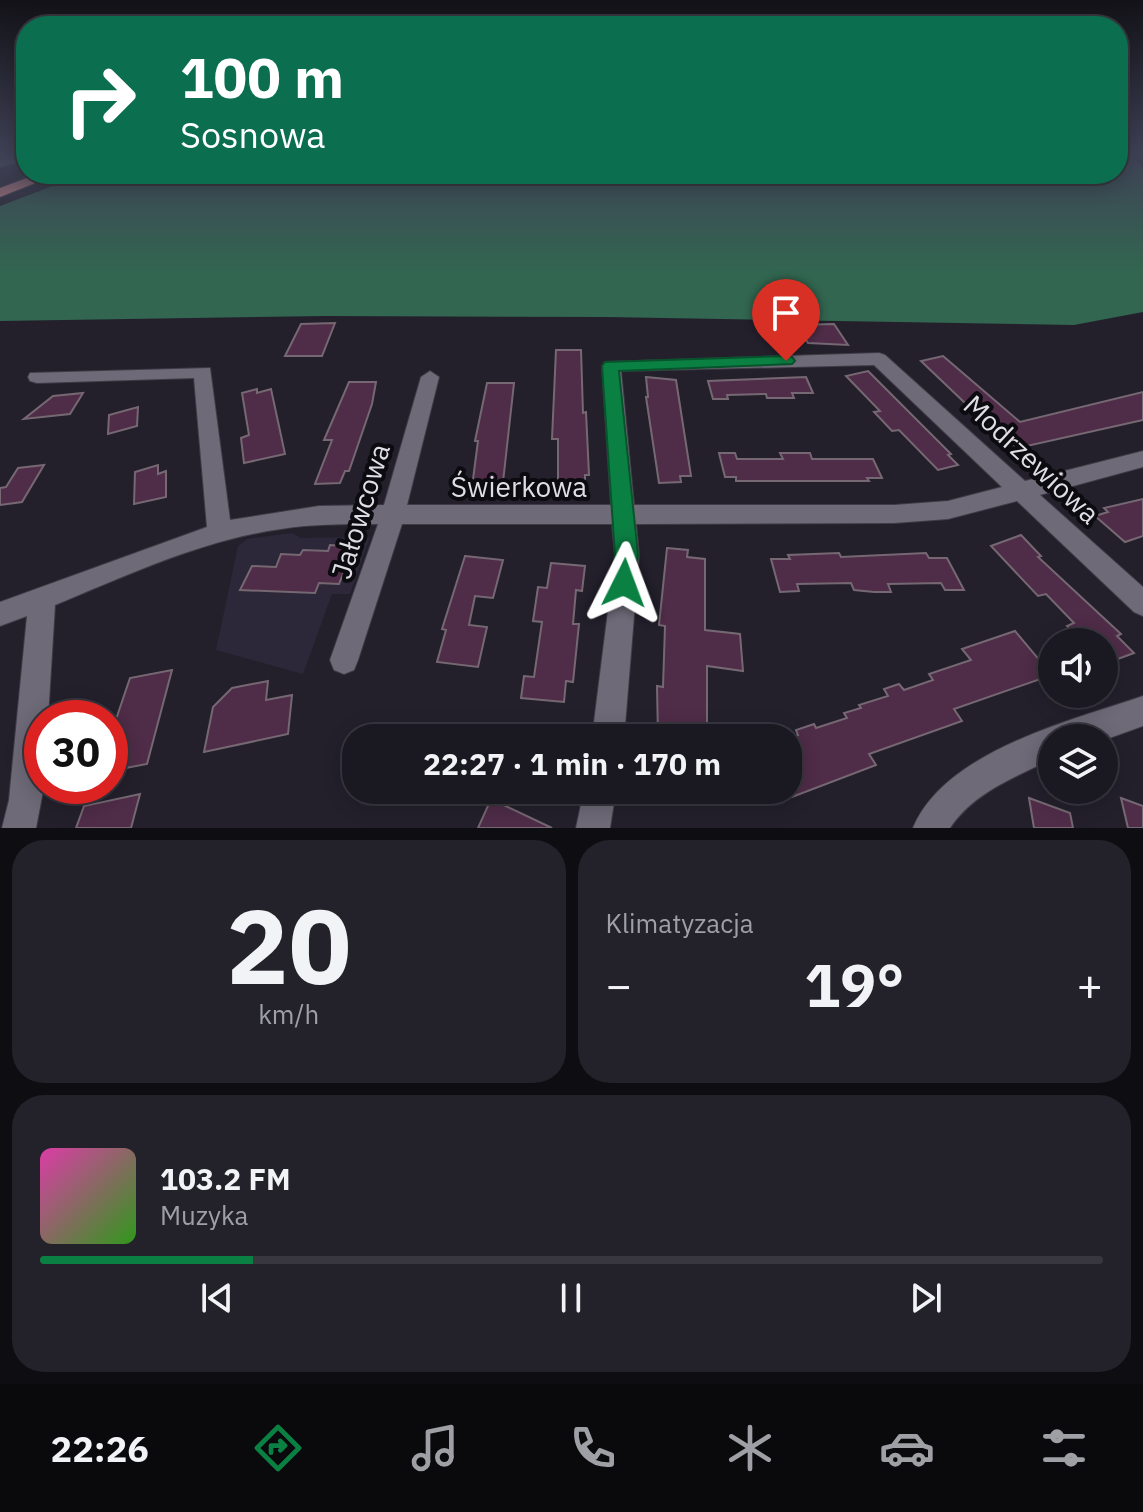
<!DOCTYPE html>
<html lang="pl">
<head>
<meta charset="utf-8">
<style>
	:root { --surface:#1a1821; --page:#23212a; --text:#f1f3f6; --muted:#9fa0a5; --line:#38373f; --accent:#0b8043 }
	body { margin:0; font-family:"IBM Plex Sans",sans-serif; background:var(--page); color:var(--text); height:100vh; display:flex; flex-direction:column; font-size:30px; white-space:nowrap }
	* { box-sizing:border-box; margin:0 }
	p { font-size:26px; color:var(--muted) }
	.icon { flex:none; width:44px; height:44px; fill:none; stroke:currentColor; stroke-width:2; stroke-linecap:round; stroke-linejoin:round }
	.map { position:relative; height:828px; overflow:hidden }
	.sheet { display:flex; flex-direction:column; gap:12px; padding:12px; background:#0e0d12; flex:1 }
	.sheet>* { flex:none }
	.guide { position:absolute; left:16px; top:16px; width:1112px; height:168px; border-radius:32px; box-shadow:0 4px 20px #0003,0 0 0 2px var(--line); background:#0b6e4f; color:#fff; overflow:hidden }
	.tools { position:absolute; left:1038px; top:628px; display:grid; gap:16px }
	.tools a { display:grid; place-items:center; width:80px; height:80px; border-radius:50%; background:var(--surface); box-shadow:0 4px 20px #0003,0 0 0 2px var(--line); font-size:40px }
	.speed { position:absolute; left:24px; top:700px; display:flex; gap:16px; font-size:40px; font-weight:700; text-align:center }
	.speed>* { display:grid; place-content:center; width:104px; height:104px; border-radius:50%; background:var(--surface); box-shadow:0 4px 20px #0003,0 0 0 2px var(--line); line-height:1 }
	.speed .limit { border:12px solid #d22; background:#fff; color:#111 }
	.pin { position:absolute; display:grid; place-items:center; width:68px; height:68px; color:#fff; margin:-82px -34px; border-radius:50% 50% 50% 0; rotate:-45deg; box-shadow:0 0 8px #0007 }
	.pin .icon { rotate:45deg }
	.me { position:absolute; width:88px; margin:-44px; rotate:3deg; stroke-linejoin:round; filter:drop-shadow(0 0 6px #0008) }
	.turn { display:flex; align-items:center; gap:28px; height:168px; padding:0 32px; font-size:36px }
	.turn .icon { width:104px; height:104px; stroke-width:2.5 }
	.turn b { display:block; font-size:56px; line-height:68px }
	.big { font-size:60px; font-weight:800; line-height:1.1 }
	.sheet .card { flex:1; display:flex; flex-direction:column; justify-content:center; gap:12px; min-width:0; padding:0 28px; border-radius:32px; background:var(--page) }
	.sheet .dial { align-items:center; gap:0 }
	.dial b { font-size:104px; line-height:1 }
	.song { display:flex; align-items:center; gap:24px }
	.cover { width:96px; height:96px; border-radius:12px; background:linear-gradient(135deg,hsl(320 70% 55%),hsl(110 70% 35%)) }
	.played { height:8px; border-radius:4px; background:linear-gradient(90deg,var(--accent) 20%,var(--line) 20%) }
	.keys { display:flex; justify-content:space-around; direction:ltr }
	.heat { display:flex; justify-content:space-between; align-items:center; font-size:44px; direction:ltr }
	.sheet .tiles { flex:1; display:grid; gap:12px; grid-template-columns:1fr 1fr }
	.card:last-child { grid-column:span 2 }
	.trip { position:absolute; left:342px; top:724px; width:460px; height:80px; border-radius:32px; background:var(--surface); box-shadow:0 4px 20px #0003,0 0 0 2px var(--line); font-weight:800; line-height:80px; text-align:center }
	.tab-bar { display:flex; height:128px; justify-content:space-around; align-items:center; background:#0a0a0d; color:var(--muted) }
	.tab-bar .icon { width:56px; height:56px }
	.tab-bar .on { color:var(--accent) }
	.tab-bar b { font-size:36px; color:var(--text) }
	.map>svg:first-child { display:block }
	.built { fill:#2c2839 }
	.forest { fill:#326650 }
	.building { fill:#4f2c48; stroke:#756872; stroke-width:2 }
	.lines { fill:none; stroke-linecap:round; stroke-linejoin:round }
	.street-casing { stroke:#3f3c46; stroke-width:2 }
	.highway-casing { stroke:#3f3c46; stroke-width:2 }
	.street { fill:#6e6a78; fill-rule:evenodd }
	.highway { fill:#f19993; fill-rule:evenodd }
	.route { fill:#0b8043; stroke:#07532c; stroke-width:2 }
	.labels { text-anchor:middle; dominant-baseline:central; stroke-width:8; stroke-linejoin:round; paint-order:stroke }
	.street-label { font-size:28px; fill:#dfdde5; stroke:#0c0b10 }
</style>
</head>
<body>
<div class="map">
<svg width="1143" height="828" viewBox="0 0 1143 828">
	<rect width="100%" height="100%" fill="#23202c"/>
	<polygon class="built" points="292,533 301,538 370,537 350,594 332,594 303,674 216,650 238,546 247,539"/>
	<polygon class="forest" points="1118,156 1133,156 1143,168 1143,312 1074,325 606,317 326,316 0,321 0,206 84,174 1118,174"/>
	<g class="building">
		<polygon points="335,323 322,356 285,356 301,324"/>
		<polygon points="834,324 848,345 808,343 797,325"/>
		<polygon points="556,350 581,350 583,413 586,412 589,475 585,475 585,484 558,484 558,439 552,439"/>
		<polygon points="943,356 1020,422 1143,392 1143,420 1018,448 987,424 921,361"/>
		<polygon points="868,371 951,454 948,455 958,465 938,470 899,430 892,431 874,412 880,411 846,376"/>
		<polygon points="646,377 676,380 691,476 680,476 681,482 659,483 646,397 648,397"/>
		<polygon points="806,377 813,393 792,393 794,398 767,398 766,394 727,395 728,399 713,399 708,381"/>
		<polygon points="349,382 376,382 372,404 349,471 345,471 340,483 315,484 332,440 324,440"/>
		<polygon points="487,383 514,383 503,482 487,482 488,487 472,487 478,441 475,441"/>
		<polygon points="257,389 257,393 271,389 285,454 244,463 241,438 249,435 242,393"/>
		<polygon points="83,393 70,414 24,419 53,396"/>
		<polygon points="138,407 137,426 108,434 109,415"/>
		<polygon points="719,453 735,453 737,459 783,459 780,453 810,453 812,459 873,459 882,478 867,478 869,481 736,481 736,477 725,477"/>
		<polygon points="44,465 22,502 0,505 0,488 6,487 18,468"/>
		<polygon points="158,465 158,474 166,471 166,497 134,504 135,472"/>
		<polygon points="1143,499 1143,536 1125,542 1095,516 1108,512 1104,508"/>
		<polygon points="1021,535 1041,556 1038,557 1121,634 1117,636 1134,653 1104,664 1104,642 1083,642 1067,626 1074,623 1046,594 1038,596 991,546"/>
		<polygon points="330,545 354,547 339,584 319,583 315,593 240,590 252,566 276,567 281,554 300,555 303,550 328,551"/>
		<polygon points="667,548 688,550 687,557 705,559 705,630 740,634 743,671 707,666 707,738 658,738 657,686 663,687 665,626 659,625"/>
		<polygon points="839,553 841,557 926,553 929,558 947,558 964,590 945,590 941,583 888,584 891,592 874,592 854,590 851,583 797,584 799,591 780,592 771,559 790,559 788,555"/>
		<polygon points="465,556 503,560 493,598 475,596 469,625 487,627 478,667 437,662 446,630 442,629"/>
		<polygon points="551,563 585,566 582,591 576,590 573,624 579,624 573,682 566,681 564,702 521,698 524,676 534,677 542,622 533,621 538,587 547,588"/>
		<polygon points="1015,631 1052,675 954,709 962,721 869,754 876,765 792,797 788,789 788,738 798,735 796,730 814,724 816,728 847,718 844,713 861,708 859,705 888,696 884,689 899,684 904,690 933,680 929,674 971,660 962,649"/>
		<polygon points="172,670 147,764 110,771 110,737 130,678"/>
		<polygon points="268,681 266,700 292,695 288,734 204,752 213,707 232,688"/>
		<polygon points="140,794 131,828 76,828 84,806"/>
		<polygon points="1029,798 1070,813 1073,828 1034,828"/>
		<polygon points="1121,798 1143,806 1143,828 1128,828"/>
		<polygon points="491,799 552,828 478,828"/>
	</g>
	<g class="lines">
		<defs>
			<g id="street">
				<polygon points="15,156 26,156 26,160 0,167 0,160"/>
				<path d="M879,353L885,355L1025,481L1143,451V467L1040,495L1143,587V616L1134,612L1017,501L948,519L894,523L636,524L639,555L624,738H592L615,555L612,524H402L358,660L354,670L344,674L334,670L330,660L378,524C345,524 313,524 281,529C202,540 128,575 55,605L48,718H42L44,786L36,828H2L9,800L27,616L0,626V602L207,527L194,378L37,383L30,381L28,377L30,373L210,368L230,520L319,506L384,505L421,377L430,371L439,377L407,505H611L602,366L605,362ZM874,365L1002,487L948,501L894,505H634L621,371Z"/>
				<path d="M1143,696V726L1104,740L1052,738V759C1015,777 973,793 950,828H913C945,751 1070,721 1143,696Z"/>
				<polygon points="584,790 616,790 610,828 576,828"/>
			</g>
			<polygon id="highway" points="38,174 58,174 0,197 0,188"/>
		</defs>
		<use href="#street" class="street-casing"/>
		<use href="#highway" class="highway-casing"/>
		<use href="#street" class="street"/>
		<use href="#highway" class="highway"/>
	</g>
	<linearGradient id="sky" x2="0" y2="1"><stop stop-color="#131218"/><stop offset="0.57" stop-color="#3f4256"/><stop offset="1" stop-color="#3f4256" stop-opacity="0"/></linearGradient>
	<rect width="1143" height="272" fill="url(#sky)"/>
	<polygon class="route" points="786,356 792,357 795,361 792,364 619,371 638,555 632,590 624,593 616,590 612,583 615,555 602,366 605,362"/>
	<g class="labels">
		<g class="street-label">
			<text transform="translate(1032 459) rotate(43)">Modrzewiowa</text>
			<text x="519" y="486">Świerkowa</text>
			<text transform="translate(360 511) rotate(-73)">Jałowcowa</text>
		</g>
	</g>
</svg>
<div class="tools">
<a><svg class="icon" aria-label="sound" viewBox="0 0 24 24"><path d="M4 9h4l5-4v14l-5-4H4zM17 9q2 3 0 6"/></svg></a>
<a><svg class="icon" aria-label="layers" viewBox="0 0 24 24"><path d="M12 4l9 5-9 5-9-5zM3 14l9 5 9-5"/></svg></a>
</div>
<div class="speed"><div class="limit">30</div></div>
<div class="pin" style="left:786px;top:361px;background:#d93025"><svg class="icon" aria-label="arrive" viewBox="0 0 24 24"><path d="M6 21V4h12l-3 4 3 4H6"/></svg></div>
<svg class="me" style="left:624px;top:583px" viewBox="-20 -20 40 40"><path d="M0-17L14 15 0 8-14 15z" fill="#0b8043" stroke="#fff" stroke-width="4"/></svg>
<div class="trip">22:27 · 1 min · 170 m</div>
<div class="guide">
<div class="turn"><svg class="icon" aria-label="right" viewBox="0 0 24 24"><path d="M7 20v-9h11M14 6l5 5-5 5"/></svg><div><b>100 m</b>Sosnowa</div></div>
</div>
</div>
<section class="sheet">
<div class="tiles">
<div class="card dial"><b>20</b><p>km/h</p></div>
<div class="card"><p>Klimatyzacja</p>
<div class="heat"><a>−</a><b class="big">19°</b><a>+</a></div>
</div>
<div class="card">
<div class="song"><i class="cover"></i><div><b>103.2 FM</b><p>Muzyka</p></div></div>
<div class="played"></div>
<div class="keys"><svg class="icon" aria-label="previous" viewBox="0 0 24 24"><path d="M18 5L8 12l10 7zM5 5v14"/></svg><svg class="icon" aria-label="pause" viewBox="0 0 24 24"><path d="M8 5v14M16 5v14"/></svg><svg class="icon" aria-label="next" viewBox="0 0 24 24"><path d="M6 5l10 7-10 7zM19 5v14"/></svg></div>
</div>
</div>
</section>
<nav class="tab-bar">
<b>22:26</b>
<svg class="icon on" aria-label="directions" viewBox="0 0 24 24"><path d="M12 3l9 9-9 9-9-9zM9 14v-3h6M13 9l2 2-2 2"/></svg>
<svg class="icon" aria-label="music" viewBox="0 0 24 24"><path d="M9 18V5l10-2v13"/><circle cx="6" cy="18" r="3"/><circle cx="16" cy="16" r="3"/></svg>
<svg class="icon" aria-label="phone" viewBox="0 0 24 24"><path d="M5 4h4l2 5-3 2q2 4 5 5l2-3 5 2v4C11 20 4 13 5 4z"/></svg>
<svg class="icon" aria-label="climate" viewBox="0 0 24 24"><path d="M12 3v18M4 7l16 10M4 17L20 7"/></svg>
<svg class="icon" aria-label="car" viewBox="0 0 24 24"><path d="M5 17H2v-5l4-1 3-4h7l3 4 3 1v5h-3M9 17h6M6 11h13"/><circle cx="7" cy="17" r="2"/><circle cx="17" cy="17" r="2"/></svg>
<svg class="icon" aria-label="filters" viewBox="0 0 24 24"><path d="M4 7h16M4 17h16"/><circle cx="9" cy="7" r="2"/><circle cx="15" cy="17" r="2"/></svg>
</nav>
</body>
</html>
